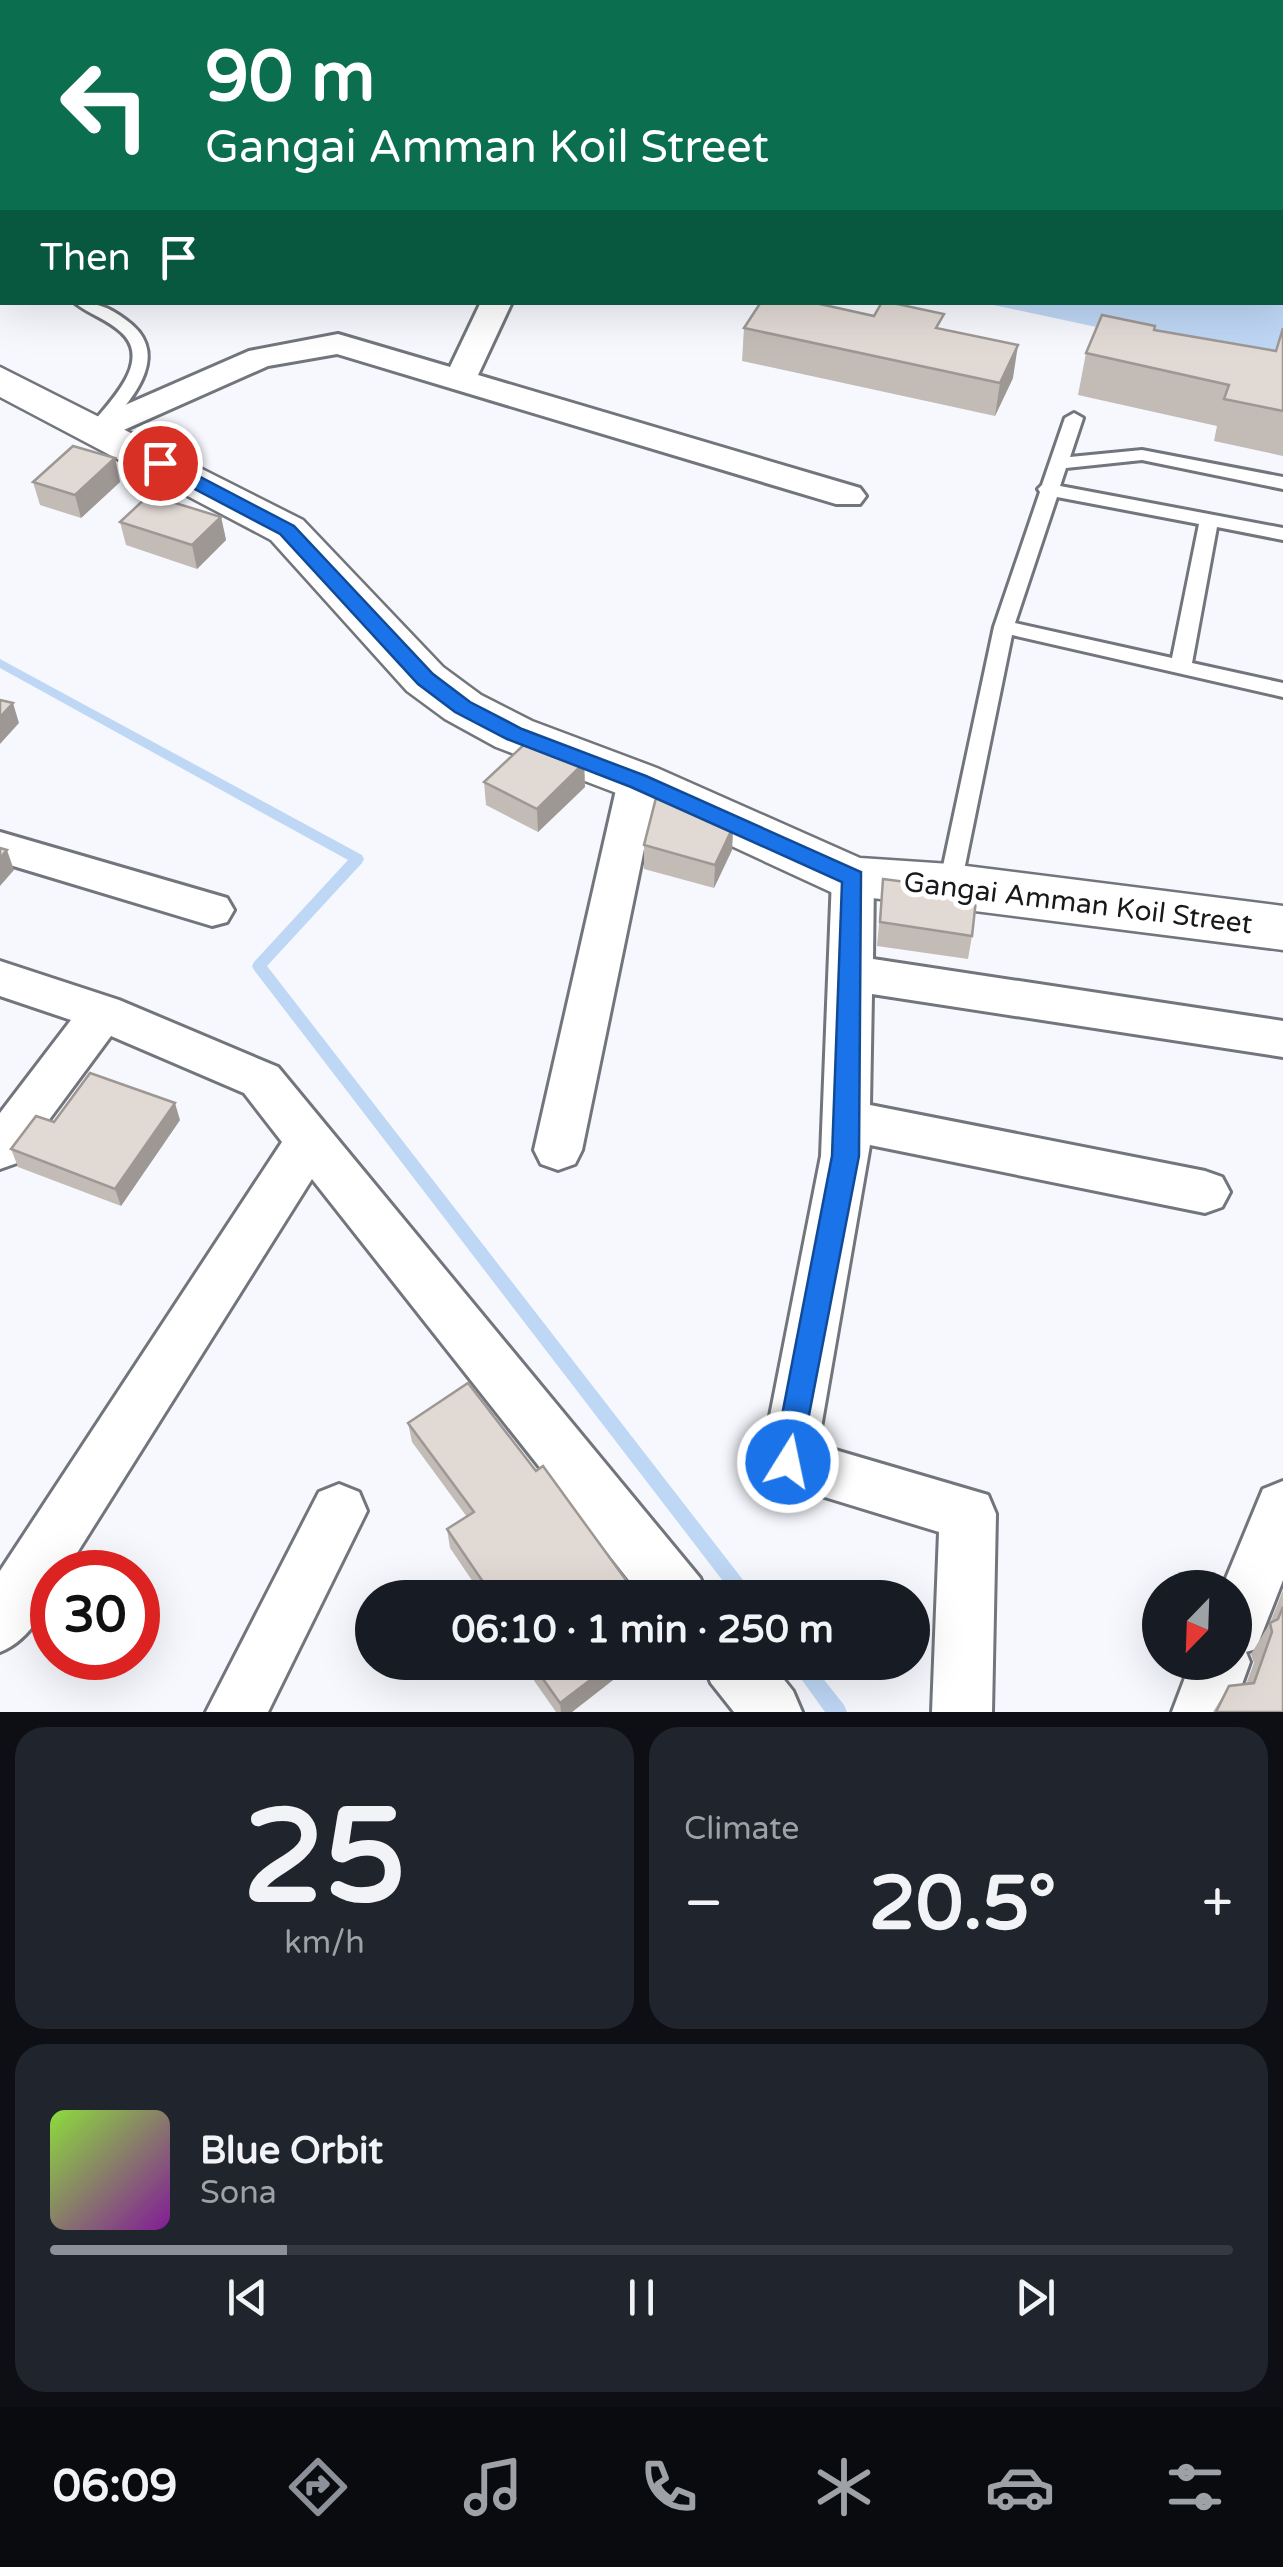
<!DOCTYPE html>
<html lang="en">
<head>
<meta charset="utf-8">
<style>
	:root { --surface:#171b24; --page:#20242c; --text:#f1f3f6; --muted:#9ea1a6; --line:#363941; --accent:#8c9099 }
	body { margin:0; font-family:"Varela Round",sans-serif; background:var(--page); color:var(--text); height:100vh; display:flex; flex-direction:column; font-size:38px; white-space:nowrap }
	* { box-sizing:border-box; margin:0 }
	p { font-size:32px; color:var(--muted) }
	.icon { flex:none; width:55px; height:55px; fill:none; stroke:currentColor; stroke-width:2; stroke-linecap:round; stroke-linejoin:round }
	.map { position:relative; height:1712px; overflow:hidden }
	.details { display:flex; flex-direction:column; gap:15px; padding:15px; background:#0d0f14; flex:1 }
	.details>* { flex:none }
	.banner { position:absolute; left:0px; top:0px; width:1285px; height:305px; box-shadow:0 10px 40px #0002; background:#0b6e4f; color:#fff; overflow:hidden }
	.needle { width:65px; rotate:203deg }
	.buttons { position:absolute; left:1142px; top:1570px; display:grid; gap:20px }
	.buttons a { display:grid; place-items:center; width:110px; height:110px; border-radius:50%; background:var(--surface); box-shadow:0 10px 40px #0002; font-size:50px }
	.speed { position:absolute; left:30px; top:1550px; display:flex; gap:20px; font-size:50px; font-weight:700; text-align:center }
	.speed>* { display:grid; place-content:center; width:130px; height:130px; border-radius:50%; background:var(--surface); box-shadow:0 10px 40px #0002; line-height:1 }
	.speed .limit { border:15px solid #d22; background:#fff; color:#111 }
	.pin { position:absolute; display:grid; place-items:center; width:85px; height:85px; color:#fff; margin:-42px; border:5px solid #fff; border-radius:50%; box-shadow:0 2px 10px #0007 }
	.me { position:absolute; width:110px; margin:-55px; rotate:10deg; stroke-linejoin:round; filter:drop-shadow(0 0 8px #0008) }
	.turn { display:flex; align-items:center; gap:35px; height:210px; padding:0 40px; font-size:45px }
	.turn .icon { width:130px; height:130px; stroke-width:2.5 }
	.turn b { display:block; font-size:70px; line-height:85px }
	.then { display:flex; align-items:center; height:95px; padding:0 40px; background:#0003; gap:20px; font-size:38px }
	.big { font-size:75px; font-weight:700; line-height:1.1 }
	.details .widget { flex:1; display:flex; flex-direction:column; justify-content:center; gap:15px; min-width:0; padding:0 35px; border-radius:30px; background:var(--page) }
	.details .dial { align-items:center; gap:0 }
	.dial b { font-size:130px; line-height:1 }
	.song { display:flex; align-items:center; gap:30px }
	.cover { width:120px; height:120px; border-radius:15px; background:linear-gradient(135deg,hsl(90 70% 55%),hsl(290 70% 35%)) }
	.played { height:10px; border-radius:5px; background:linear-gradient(90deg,var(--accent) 20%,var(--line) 20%) }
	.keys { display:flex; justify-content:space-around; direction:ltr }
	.heat { display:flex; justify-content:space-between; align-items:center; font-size:55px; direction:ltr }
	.details .tiles { flex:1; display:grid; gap:15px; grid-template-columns:1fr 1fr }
	.widget:last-child { grid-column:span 2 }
	.trip { position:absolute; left:355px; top:1580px; width:575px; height:100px; border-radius:50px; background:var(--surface); box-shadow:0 10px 40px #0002; font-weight:700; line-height:100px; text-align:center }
	.dock { display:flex; height:160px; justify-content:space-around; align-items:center; background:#090b0e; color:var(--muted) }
	.dock .icon { width:70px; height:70px }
	.dock .selected { color:var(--accent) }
	.dock b { font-size:45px; color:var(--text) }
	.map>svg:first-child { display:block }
	.water { fill:#bed7f5 }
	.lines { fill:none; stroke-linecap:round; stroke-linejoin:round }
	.stream { fill:#bed7f5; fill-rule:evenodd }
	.lane-casing { stroke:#72757c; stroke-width:6 }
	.street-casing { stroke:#72757c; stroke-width:6 }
	.secondary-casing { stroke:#72757c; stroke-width:5 }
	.lane { fill:#fff; fill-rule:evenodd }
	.street { fill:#fff; fill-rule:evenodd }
	.secondary { fill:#fff; fill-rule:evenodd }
	.wall { fill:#c2bbb6 }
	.shaded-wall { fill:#9e9894 }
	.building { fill:#e1d9d4; stroke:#9e9894; stroke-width:2.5 }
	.route { fill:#1a73e8; stroke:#114b97; stroke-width:2.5 }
	.labels { text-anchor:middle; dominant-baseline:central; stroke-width:10; stroke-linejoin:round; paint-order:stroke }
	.street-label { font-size:28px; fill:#18191b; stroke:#fff }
</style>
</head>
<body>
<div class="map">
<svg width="1283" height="1712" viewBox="0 0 1283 1712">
	<rect width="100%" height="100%" fill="#f6f8fe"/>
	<g class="water">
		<polygon points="0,0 598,0 614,2 2,2 2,154"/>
		<polygon points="1283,85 1283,367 984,303 1282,302"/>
	</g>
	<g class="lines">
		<g class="stream">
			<polygon points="0,659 362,855 364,859 362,863 267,966 757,1598 736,1598 254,970 252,966 254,962 348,860 0,668"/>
			<polygon points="789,1662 810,1662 844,1705 847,1712 825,1712"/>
		</g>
		<defs>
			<g id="lane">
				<polygon points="0,264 2,265 2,275 0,274"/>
				<path d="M74,302C95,302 109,307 126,320C175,355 130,401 102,434L96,435L87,430C105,406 154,363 122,333C108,319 88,314 74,302Z"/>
				<path d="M1074,413L1083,418L1070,457L1142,450L1283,477V489L1142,460L1066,468L1060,486L1283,528V540L1217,527L1192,663L1283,683V697L1012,635L961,885L958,891H942L939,885L994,627L1040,492L1038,489L1042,485L1065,418ZM1057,497L1199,524L1172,658L1015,623Z"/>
			</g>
			<g id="street">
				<polygon points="1010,0 1049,0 1051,2 1012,2"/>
				<rect x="1282" y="40" width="1" height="16"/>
				<rect x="0" y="135" width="2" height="17"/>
				<polygon points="481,302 512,302 478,375 860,488 866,496 860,504 836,504 337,354 268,366 108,437 84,437 79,430 84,423 249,351 338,334 450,367"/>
				<polygon points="638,767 652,771 658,781 582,1150 575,1164 558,1170 541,1164 534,1150 618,781 624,771"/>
				<polygon points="0,832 227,898 234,910 227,922 212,926 0,862"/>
				<polygon points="853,862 868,867 874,878 873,959 1283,1021 1283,1057 872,994 870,1105 1205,1171 1222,1177 1230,1192 1222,1207 1205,1213 870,1145 818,1445 988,1495 996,1514 992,1712 932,1712 939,1532 769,1480 761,1462 821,1156 832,878 838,867"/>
				<path d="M0,961L119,1000L278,1067L700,1578L709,1598H643L312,1179L65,1572H52C52,1605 30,1640 0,1652V1571L282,1142L244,1093L111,1036L17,1163L0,1169V1113L71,1020L0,996Z"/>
				<polygon points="1283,1481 1283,1580 1256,1649 1246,1652 1250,1662 1232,1712 1172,1712 1191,1662 1235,1662 1235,1588 1222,1588 1263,1489"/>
				<polygon points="339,1484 359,1492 367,1511 268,1712 206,1712 319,1492"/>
				<polygon points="703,1662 770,1662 793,1691 802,1712 734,1712 711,1683"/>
			</g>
			<polygon id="secondary" points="0,367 303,520 443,667 481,695 532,721 657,768 860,858 950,864 1283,906 1283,950 833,893 619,794 496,747 445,719 407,691 271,540 0,397"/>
		</defs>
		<use href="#lane" class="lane-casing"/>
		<use href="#street" class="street-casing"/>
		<use href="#secondary" class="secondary-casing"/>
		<use href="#lane" class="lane"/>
		<use href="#street" class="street"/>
		<use href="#secondary" class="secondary"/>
	</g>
	<g class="wall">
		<polygon points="1165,0 1255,0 1253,2 1164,2"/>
		<polygon points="0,161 2,162 2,232 0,231"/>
		<polygon points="744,328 942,329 1013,378 995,416 742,361"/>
		<polygon points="1283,328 1283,456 1214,441 1217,426 1078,395 1086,353 1154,330 1276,351"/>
		<polygon points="115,458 120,482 81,518 40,505 33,482"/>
		<polygon points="221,517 226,540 197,569 126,545 120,522"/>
		<polygon points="584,763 585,787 538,832 486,805 484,782"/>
		<polygon points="733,827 732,850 714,888 644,869 644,845"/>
		<polygon points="883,879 972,936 968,959 877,946"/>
		<polygon points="180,1120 121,1206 18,1167 11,1149 54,1122"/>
		<polygon points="408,1423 536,1471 639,1598 484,1598 450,1548 447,1529 467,1517 412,1442"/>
		<polygon points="1283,1590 1283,1712 1213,1712 1229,1686 1246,1684 1254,1663 1251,1654 1270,1623"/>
		<polygon points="521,1662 636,1662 572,1712 556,1712"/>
	</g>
	<g class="shaded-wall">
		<polygon points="1240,0 1255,0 1253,2 1239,2"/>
		<polygon points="1018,345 1013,378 995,416 1000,383"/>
		<polygon points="115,458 120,482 81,518 75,495"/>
		<polygon points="221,517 226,540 197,569 192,545"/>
		<polygon points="13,703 19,723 0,744 0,717"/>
		<polygon points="584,763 585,787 538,832 537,809"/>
		<polygon points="733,827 732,850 714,888 715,865"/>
		<polygon points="7,850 14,870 0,886 0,858"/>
		<polygon points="175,1103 180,1120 121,1206 115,1189"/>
		<polygon points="614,1662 636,1662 572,1712 561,1712 560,1703"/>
	</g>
	<g class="building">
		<polygon points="0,161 2,162 2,203 0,202"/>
		<polygon points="761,302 811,302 874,316 882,302 888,302 944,314 936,328 1018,345 1000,383 744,328"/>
		<polygon points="1102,315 1155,326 1154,330 1276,351 1283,328 1283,411 1224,399 1229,385 1086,353"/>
		<polygon points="73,446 115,458 75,495 33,482"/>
		<polygon points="149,495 221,517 192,545 120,522"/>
		<polygon points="0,700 13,703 0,717"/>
		<polygon points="529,740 584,763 537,809 484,782"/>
		<polygon points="656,798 733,827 715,865 644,845"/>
		<polygon points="0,848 7,850 0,858"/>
		<polygon points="883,879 977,891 972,936 880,922"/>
		<polygon points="90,1073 175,1103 115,1189 11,1149 36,1116 54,1122"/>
		<polygon points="468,1383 536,1471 543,1466 639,1598 494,1598 447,1529 474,1512 408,1423"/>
		<polygon points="1283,1607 1283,1712 1216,1712 1229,1686 1254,1683 1272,1632 1270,1623 1278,1619"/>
		<polygon points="531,1662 614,1662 560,1703"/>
	</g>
	<polygon class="route" points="153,459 166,459 294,526 433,674 470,702 522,729 646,776 861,872 859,1156 798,1472 788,1476 778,1472 773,1462 832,1156 842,882 631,787 507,739 455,712 418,684 280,534 153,467"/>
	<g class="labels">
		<g class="street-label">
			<text transform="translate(1078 903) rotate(7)">Gangai Amman Koil Street</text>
		</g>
	</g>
</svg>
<div class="buttons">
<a><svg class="needle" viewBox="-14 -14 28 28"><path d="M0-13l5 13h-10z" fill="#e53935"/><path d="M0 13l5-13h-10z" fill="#9ea1a6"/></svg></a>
</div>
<div class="speed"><div class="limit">30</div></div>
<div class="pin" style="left:160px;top:463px;background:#d93025"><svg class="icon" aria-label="arrive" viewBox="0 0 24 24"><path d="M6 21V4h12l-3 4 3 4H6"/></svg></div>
<svg class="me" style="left:788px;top:1462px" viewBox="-20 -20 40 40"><circle r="17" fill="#1a73e8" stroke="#fff" stroke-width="3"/><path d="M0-11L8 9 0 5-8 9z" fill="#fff"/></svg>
<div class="trip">06:10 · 1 min · 250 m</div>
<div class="banner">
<div class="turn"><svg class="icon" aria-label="left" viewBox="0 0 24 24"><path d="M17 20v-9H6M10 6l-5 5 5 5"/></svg><div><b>90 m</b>Gangai Amman Koil Street</div></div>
<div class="then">Then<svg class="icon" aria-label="arrive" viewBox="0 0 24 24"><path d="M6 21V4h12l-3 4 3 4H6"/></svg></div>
</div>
</div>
<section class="details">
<div class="tiles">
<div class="widget dial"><b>25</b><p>km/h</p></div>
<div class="widget"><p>Climate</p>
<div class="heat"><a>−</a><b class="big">20.5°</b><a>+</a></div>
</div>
<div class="widget">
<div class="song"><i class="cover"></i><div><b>Blue Orbit</b><p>Sona</p></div></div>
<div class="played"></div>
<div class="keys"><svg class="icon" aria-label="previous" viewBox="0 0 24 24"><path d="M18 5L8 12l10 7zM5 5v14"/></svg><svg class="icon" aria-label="pause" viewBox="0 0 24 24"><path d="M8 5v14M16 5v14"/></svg><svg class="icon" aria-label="next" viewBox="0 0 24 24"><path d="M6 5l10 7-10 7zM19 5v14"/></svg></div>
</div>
</div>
</section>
<nav class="dock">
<b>06:09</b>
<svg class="icon selected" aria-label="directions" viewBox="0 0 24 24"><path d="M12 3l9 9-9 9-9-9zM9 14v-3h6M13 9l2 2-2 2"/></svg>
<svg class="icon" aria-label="music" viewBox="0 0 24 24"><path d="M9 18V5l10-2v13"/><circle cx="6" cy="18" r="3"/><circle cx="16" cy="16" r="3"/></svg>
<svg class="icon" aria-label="phone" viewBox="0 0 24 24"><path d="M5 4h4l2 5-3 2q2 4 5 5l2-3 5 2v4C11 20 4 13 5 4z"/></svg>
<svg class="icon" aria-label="climate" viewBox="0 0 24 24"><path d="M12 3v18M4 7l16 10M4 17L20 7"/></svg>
<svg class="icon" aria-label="car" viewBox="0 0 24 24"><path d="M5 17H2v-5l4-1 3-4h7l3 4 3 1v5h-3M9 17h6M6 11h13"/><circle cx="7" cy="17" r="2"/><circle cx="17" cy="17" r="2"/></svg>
<svg class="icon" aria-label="filters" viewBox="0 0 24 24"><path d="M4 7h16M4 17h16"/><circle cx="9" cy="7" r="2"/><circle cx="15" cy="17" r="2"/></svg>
</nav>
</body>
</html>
